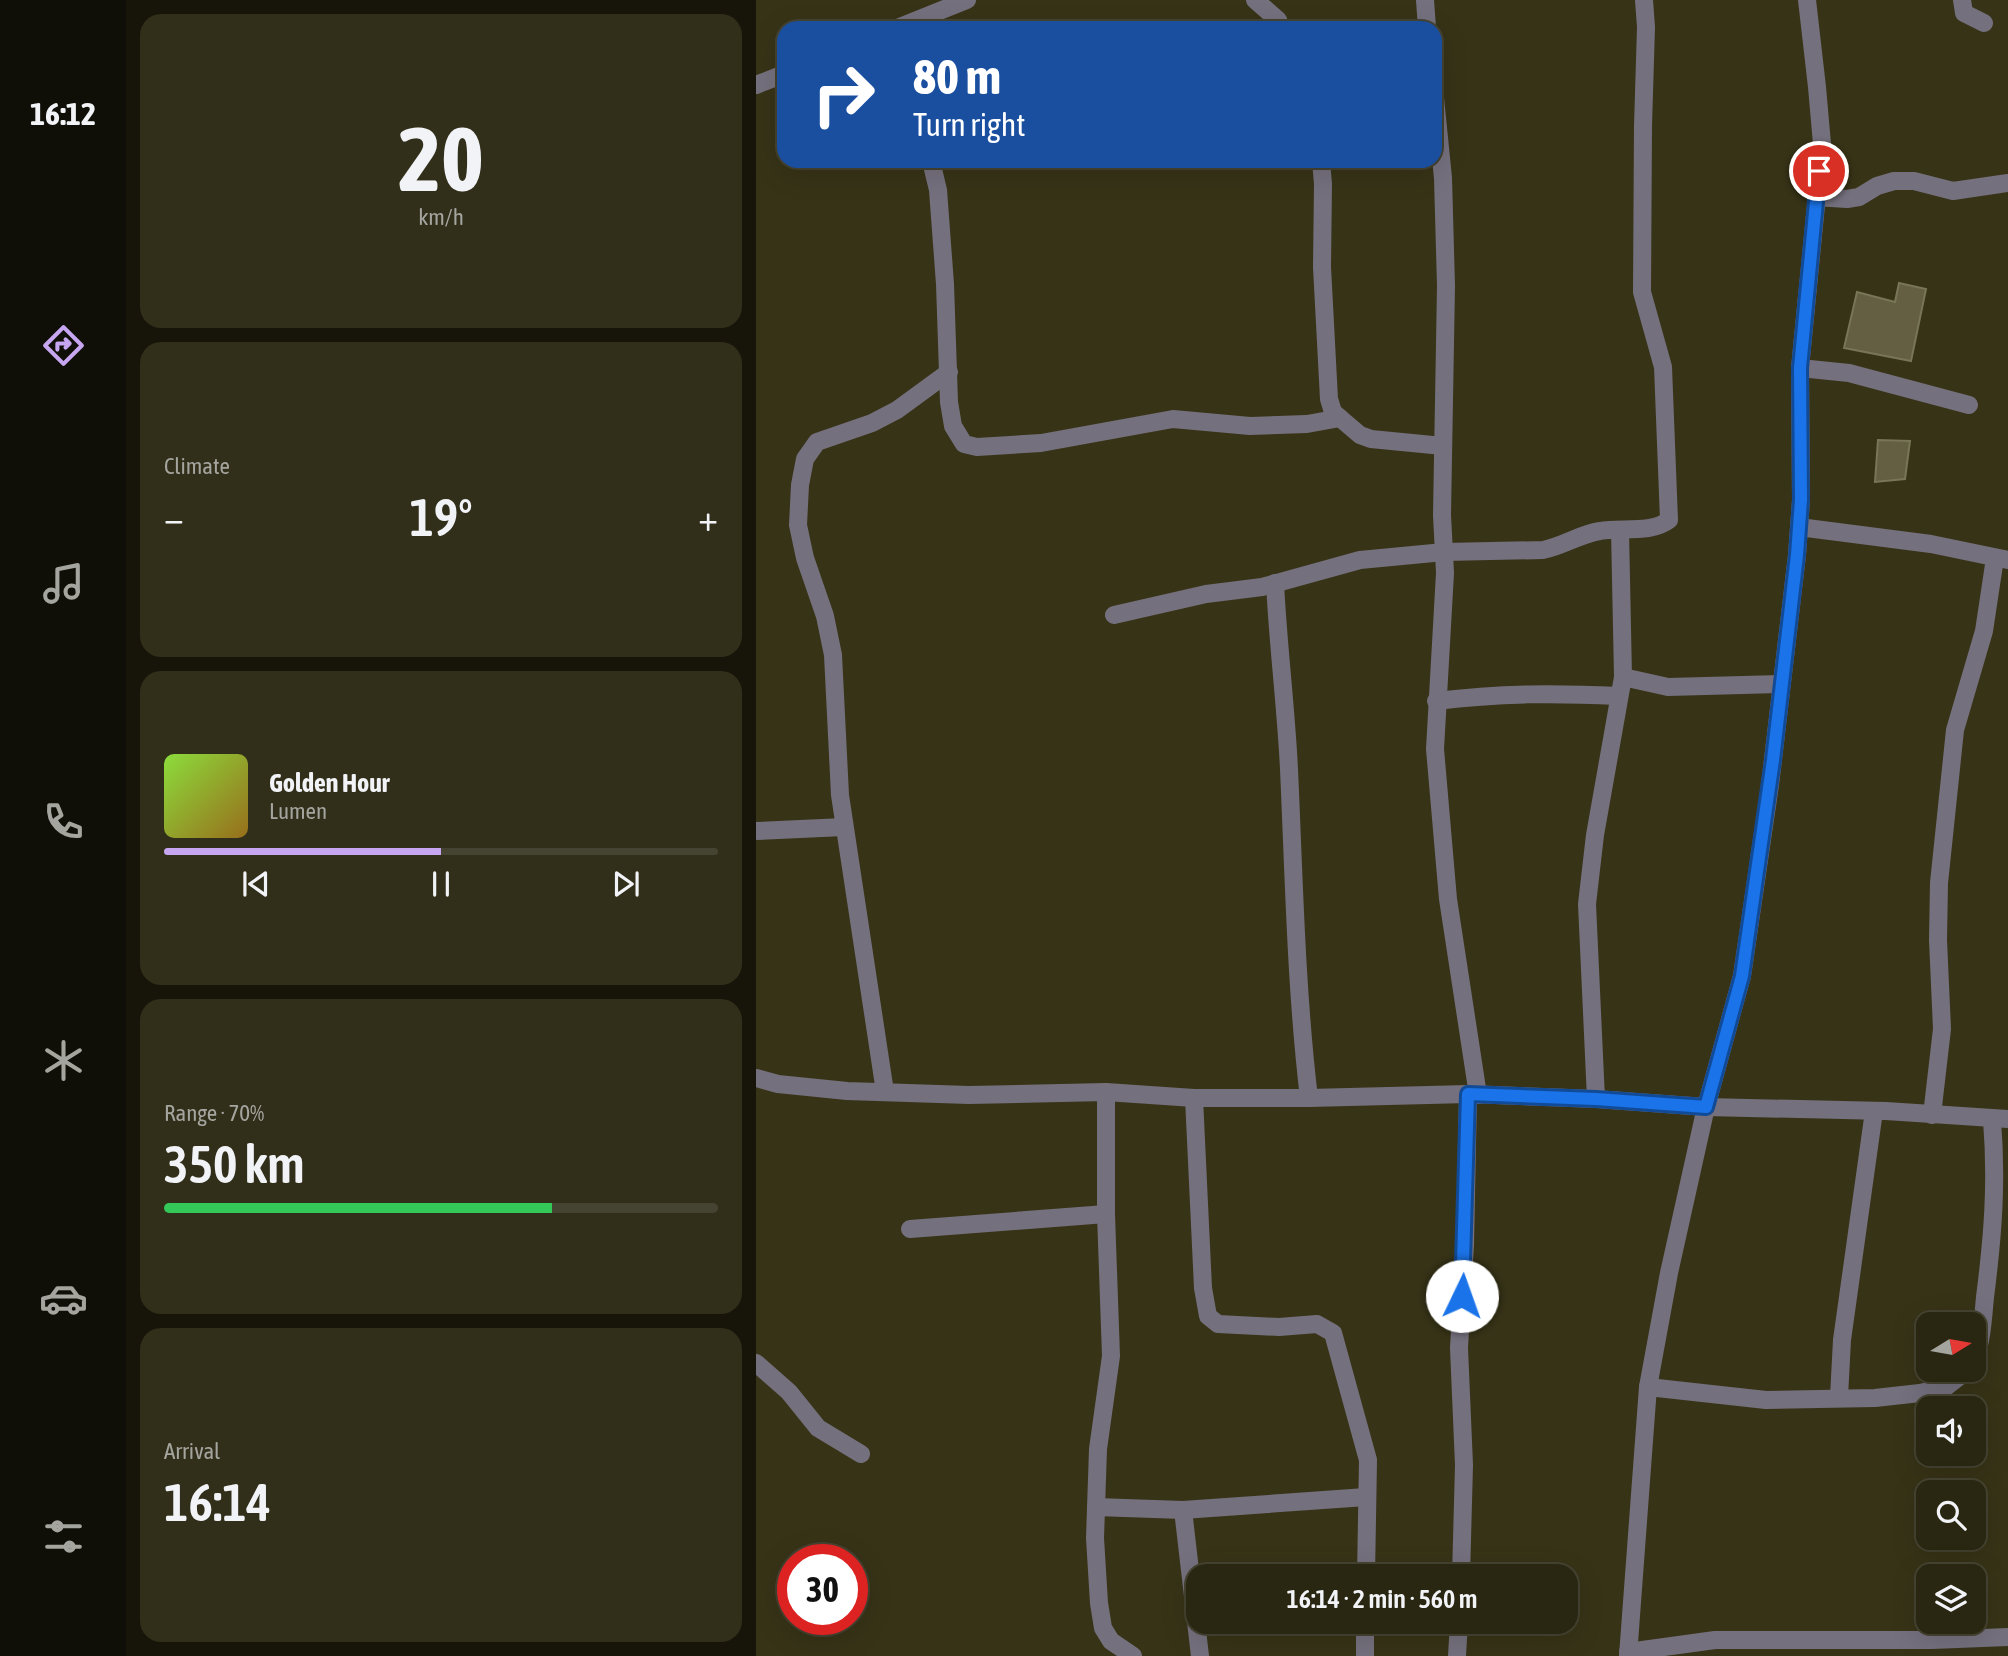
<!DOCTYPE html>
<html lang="en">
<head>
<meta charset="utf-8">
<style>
	:root { --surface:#292611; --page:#312e1a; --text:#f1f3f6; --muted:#a5a59f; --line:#454331; --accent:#c6a6f0 }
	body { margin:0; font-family:"Asap Condensed",sans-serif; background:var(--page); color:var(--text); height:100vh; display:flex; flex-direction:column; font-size:26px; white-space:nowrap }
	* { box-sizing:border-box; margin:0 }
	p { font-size:23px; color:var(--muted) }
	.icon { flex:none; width:38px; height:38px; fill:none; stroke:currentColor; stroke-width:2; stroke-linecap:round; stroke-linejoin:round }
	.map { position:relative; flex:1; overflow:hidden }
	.sheet { display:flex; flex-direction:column; gap:14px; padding:14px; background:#171509; width:630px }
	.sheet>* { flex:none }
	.guide { position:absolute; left:21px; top:21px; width:665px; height:147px; border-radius:21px; box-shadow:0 7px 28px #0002,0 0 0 2px var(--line); background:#1a4fa0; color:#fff; overflow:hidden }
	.needle { width:46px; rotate:79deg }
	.buttons { position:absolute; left:1160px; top:1312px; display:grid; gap:14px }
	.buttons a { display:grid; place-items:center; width:70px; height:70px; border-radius:14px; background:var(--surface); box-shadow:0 7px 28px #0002,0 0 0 2px var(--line); font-size:35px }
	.speed { position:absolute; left:21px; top:1544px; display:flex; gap:14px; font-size:35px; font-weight:700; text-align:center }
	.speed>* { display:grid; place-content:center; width:91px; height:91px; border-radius:50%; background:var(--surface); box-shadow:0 7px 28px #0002,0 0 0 2px var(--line); line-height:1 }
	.speed .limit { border:10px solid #d22; background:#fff; color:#111 }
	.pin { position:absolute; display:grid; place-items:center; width:60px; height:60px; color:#fff; margin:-30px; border:4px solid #fff; border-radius:50%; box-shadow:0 2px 7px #0007 }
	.me { position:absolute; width:77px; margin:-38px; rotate:3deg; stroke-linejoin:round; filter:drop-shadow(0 0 5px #0008) }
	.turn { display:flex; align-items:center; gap:24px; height:147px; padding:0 21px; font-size:32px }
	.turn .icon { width:91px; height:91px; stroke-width:2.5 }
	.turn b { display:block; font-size:49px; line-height:60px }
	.big { font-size:52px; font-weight:600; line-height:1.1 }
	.sheet .tile { flex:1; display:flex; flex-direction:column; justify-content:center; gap:10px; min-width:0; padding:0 24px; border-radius:21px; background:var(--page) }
	.sheet .dial { align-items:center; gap:0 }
	.dial b { font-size:91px; line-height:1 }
	.song { display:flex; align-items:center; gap:21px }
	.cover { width:84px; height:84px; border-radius:10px; background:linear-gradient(135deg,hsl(90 70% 55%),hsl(40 70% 35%)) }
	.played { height:7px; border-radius:4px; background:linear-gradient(90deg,var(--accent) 50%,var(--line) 50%) }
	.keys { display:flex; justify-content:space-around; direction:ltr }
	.heat { display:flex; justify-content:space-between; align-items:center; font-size:38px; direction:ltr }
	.charge { height:10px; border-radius:5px; background:linear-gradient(90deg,#34c759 70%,var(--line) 0) }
	.trip { position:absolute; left:430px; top:1564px; width:392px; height:70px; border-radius:21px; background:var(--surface); box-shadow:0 7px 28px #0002,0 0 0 2px var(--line); font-weight:600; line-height:70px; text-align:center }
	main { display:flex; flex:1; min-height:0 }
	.tab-bar { display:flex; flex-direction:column; width:126px; justify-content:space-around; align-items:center; background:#100f07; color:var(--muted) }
	.tab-bar .icon { width:49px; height:49px }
	.tab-bar .on { color:var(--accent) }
	.tab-bar b { font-size:32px; color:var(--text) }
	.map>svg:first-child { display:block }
	.building { fill:#645f42; stroke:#797557; stroke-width:2 }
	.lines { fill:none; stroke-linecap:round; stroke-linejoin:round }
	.minor { stroke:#75707d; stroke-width:18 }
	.route-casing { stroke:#114b97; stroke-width:18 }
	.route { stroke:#1a73e8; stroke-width:12 }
</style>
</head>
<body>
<main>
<nav class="tab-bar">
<b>16:12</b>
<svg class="icon on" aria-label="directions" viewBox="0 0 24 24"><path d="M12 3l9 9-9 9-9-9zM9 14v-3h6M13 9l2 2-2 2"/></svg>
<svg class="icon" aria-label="music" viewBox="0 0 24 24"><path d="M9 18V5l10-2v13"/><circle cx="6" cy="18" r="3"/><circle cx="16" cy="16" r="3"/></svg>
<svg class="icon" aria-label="phone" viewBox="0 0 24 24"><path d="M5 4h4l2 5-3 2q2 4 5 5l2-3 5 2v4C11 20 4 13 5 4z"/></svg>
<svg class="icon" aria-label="climate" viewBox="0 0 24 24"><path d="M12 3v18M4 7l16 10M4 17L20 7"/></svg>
<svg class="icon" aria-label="car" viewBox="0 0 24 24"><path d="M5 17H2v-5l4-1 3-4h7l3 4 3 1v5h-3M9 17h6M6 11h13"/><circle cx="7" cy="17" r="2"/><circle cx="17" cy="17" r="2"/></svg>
<svg class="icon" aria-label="filters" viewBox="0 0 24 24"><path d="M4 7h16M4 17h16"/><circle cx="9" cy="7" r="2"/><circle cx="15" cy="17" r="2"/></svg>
</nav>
<section class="sheet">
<div class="tile dial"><b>20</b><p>km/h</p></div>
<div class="tile"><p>Climate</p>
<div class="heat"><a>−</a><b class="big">19°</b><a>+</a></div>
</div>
<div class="tile">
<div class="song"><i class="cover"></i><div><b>Golden Hour</b><p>Lumen</p></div></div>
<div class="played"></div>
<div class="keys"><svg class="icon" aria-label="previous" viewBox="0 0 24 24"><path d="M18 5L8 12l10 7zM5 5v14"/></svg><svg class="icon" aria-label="pause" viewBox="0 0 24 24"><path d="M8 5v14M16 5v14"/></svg><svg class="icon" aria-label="next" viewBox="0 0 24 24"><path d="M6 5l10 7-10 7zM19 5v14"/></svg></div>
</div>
<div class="tile"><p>Range · 70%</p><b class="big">350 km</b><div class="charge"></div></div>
<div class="tile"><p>Arrival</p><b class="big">16:14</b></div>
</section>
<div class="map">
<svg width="1252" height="1656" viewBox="0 0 1252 1656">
	<rect width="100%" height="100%" fill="#373317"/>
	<g class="building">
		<polygon points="1143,283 1170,289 1155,361 1088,348 1101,292 1139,302"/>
		<polygon points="1122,440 1154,441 1149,479 1119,482"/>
	</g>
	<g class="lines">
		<g class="minor">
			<polyline points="499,0 522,20 525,28"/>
			<polyline points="669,0 671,28"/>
			<polyline points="1206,0 1208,13 1228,23"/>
			<polyline points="141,28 211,0"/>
			<polyline points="0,85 28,74"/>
			<polyline points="679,98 687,178 690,286 686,515 689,573 679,749 692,899 722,1095"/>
			<polyline points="175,161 182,190 189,284 193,402 197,426 208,444 221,447 285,443 417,419 494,426 551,424 584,418"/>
			<polyline points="565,161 567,184 566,267 573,399 577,412 584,418 604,435 615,439 687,446"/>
			<polyline points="1060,197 1091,199 1103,197 1121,186 1138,181 1158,181 1197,191 1252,183"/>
			<polyline points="1044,368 1093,373 1213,405"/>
			<polyline points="1043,527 1175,544 1252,560"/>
			<path d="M519,583C522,645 530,707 533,769C538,879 540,989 553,1098"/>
			<path d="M358,615L450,594L506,587L604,560L688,552L787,550C807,546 824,534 844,531C865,527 895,534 913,520L907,367L886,292L887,126L890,27L888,0"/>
			<polyline points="867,677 912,687 1026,684"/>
			<path d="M680,701C744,693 799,693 863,696"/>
			<polyline points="0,831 88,827"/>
			<polyline points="0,1078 22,1084 91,1091 213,1095 350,1092 438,1098 553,1098 712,1094 840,1099 950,1107 1130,1111 1252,1119"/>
			<polyline points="129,1092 84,795 77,655 69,616 49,558 42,525 44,485 49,459 61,442 116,423 141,410 193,372"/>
			<polyline points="350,1092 350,1214 355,1356 342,1449 339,1538 343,1603 347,1628 355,1641 377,1656"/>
			<polyline points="438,1098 447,1288 452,1316 462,1324 523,1327 561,1324 577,1333 612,1460 610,1577"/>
			<polyline points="840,1099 831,904 839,835 867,677 864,530"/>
			<polyline points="1176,1115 1186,1029 1182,940 1183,883 1199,730 1228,631 1239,558"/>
			<polyline points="154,1229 350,1214"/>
			<path d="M1218,1361C1226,1342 1227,1318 1229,1297C1237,1235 1241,1182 1236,1120"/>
			<polyline points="0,1363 33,1392 62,1428 105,1454"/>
			<polyline points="892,1387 1010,1400 1119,1398 1164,1393 1190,1387 1212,1370"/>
			<polyline points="1083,1397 1086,1340 1118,1111"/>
			<polyline points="340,1507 427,1510 610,1497"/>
			<polyline points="427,1510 444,1656"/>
			<polyline points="705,1577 708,1465 703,1348 709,1244 712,1094"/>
			<polyline points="872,1652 959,1640 1176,1640 1252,1637"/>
			<polyline points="609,1656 609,1622"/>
			<polyline points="701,1656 703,1622"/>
			<polyline points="872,1656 892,1387 913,1273 950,1107 986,976 1014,785 1041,555 1045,500 1044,368 1066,144 1061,87 1051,0"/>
		</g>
	</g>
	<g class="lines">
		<defs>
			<polyline id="route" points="706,1296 712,1094 840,1099 950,1107 986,976 1017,760 1041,555 1045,500 1044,368 1063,171"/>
		</defs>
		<use href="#route" class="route-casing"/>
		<use href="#route" class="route"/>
	</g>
</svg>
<div class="buttons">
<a><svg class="needle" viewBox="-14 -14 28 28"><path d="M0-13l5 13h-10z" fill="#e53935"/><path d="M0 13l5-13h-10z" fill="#a5a59f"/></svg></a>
<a><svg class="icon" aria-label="sound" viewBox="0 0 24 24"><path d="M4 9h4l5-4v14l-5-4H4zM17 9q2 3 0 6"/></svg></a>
<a><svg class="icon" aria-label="search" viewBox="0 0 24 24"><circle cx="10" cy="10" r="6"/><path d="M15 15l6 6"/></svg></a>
<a><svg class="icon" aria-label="layers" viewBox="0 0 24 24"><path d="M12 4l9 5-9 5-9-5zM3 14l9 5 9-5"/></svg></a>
</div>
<div class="speed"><div class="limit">30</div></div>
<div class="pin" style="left:1063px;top:171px;background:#d93025"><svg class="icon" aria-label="arrive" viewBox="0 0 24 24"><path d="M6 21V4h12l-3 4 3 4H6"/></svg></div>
<svg class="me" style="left:706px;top:1296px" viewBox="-20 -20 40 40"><circle r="19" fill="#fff"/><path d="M0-13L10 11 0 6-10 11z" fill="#1a73e8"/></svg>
<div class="trip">16:14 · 2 min · 560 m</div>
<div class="guide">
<div class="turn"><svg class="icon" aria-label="right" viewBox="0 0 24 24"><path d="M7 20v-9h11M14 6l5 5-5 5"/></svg><div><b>80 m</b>Turn right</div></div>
</div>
</div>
</main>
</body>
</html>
